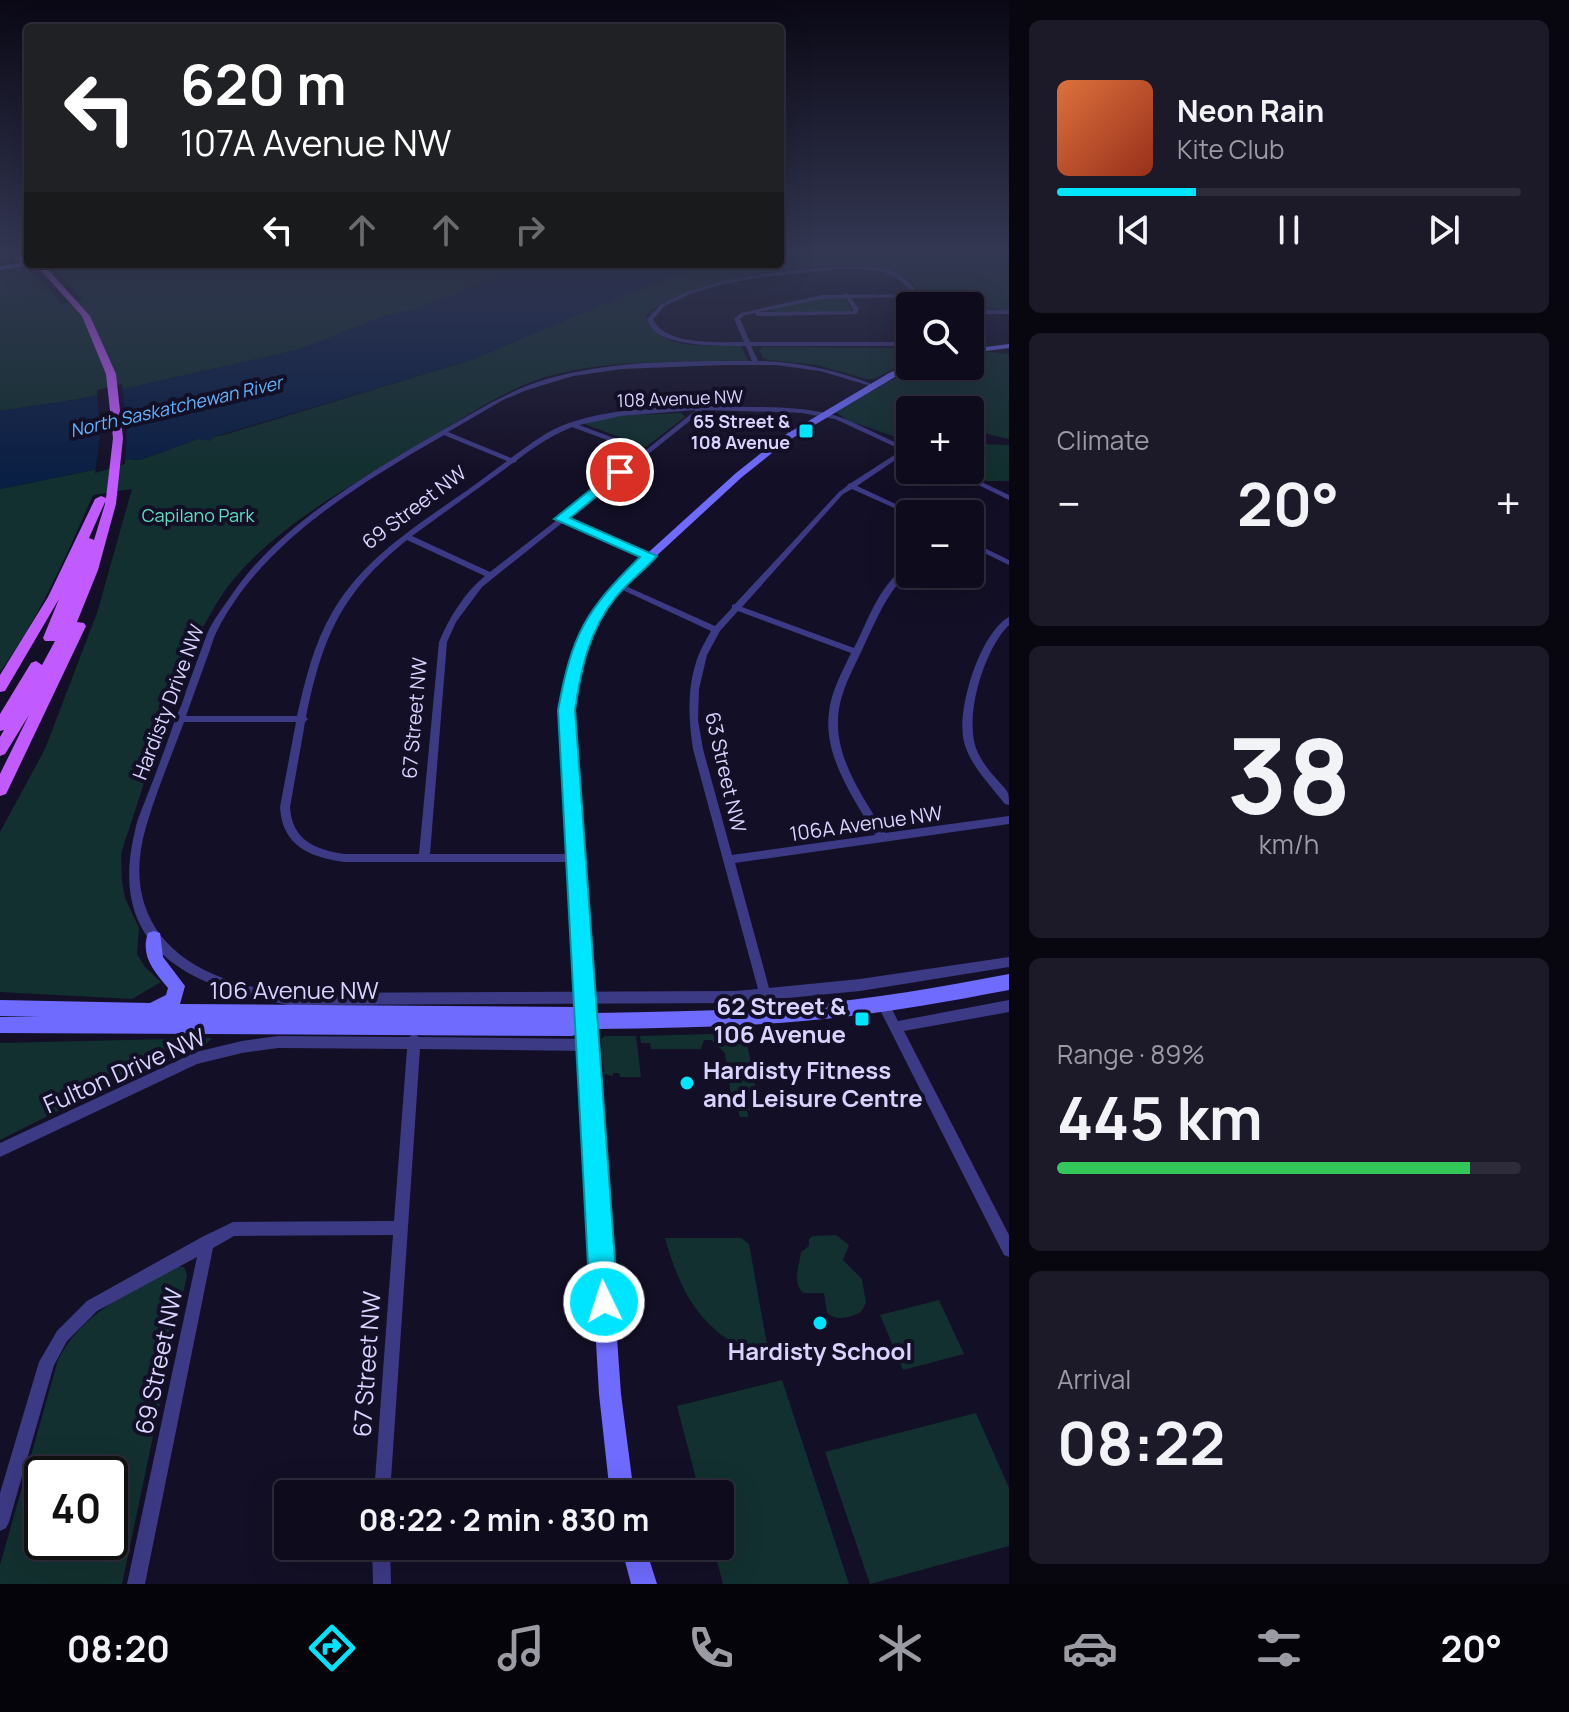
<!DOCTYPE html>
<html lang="en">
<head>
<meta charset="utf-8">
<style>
	:root { --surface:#0e0b1c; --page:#1c1929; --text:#f1f3f6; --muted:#9b9ba3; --line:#2e2b3b; --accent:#00e5ff }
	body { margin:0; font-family:Manrope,sans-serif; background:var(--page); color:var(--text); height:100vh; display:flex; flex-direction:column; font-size:30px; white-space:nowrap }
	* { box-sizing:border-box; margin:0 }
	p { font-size:26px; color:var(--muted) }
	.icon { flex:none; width:44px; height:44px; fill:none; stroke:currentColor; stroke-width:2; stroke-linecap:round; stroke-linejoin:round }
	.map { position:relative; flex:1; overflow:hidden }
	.drawer { display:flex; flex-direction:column; gap:20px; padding:20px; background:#08060f; width:560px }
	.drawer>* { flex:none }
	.banner { position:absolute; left:24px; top:24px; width:760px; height:244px; border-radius:8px; box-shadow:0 8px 32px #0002,0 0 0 2px var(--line); background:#202124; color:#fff; overflow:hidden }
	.tools { position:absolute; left:896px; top:292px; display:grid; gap:16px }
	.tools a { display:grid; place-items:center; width:88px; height:88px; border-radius:8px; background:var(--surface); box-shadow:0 8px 32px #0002,0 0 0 2px var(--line); font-size:40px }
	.speed { position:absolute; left:24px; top:1456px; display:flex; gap:16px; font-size:40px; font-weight:700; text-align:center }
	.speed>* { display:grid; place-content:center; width:104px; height:104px; border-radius:50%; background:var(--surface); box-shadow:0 8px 32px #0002,0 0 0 2px var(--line); line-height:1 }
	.speed .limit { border:4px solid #111; border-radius:12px; background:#fff; color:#111 }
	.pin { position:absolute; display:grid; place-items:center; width:68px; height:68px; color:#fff; margin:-34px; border:4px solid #fff; border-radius:50%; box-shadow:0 2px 8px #0007 }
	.me { position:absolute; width:88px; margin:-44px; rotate:356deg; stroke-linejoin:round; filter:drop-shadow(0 0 6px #0008) }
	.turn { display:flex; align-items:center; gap:28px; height:168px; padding:0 24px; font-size:36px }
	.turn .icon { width:104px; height:104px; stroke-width:2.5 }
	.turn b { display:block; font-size:56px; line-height:68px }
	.lanes { display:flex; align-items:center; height:76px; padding:0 24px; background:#0003; justify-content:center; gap:40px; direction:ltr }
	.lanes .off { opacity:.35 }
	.big { font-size:60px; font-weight:700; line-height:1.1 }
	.drawer .tile { flex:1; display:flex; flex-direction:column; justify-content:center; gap:12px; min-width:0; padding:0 28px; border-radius:12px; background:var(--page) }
	.drawer .dial { align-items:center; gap:0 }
	.dial b { font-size:104px; line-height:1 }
	.song { display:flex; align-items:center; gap:24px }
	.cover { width:96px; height:96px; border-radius:12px; background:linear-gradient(135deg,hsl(20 70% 55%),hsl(10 70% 35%)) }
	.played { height:8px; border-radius:4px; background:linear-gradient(90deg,var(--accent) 30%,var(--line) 30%) }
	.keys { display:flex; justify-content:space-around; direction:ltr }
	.heat { display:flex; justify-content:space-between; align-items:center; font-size:44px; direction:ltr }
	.charge { height:12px; border-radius:6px; background:linear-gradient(90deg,#34c759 89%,var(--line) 0) }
	.trip { position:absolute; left:274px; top:1480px; width:460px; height:80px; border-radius:8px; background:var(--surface); box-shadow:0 8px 32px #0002,0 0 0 2px var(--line); font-weight:700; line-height:80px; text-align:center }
	.tabs { display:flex; height:128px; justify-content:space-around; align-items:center; background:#06040b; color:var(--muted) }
	.tabs .icon { width:56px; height:56px }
	.tabs .active { color:var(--accent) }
	.tabs b { font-size:36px; color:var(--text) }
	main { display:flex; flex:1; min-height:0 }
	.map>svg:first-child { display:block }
	.green { fill:#12302f; fill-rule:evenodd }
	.water { fill:#0a1f44 }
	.pier { fill:#130f26 }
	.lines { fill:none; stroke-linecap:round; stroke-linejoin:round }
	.street { fill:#3d3a85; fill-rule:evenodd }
	.secondary { fill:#6f6bff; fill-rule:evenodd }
	.primary { fill:#c25bff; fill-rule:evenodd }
	.route { fill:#00e5ff; stroke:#0095a6; stroke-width:2 }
	.poi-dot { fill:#00e5ff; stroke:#130f26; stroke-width:3 }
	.labels { text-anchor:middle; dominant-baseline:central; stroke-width:8; stroke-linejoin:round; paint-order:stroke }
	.far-street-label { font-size:18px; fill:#d9d4ff; stroke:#130f26 }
	.far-water-label { font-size:18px; font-style:italic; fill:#62b6ff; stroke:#130f26 }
	.far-poi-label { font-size:18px; font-weight:bold; fill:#d9d4ff; stroke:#130f26; text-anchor:end }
	.far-park-label { font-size:18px; fill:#5fe0c0; stroke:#130f26 }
	.street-label { font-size:20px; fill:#d9d4ff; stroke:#130f26 }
	.near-street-label { font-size:24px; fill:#d9d4ff; stroke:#130f26 }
	.near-poi-label { font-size:24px; font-weight:bold; fill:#d9d4ff; stroke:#130f26; text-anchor:end }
</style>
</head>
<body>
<main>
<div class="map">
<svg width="1009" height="1584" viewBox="0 0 1009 1584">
	<rect width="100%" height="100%" fill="#130f26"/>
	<g class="green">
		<path d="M780,253H1009V310L929,306C921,295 913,280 901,274C850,249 696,279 650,311L646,317C659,353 710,344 741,346L748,361C686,362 621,359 561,373C511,384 469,415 426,441C359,481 263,531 220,598C174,671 153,760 125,841L121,855L122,881L125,898L139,928L137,954L145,967L161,982L132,999L0,992V832L45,749L97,613L132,489L93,495C66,557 39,618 0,672V489L93,470L128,459L140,460L198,439L224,435L471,360L676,274L711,264H780Z"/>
		<polygon points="50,264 529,264 421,308 387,315 335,335 338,337 297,350 79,399 0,411 0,269 23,267 44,282 61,304 83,299"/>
		<polygon points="841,297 845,298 852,311 777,312 771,309 804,300"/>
		<polygon points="763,347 910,348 910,362 873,379 866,379 817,365 769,360 763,358 759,350"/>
		<polygon points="990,352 1009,354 1009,439 970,430 970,410 910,410 910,442 847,420 836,412 890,381 924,366 970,366 970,355"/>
		<polygon points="681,413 685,417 646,447 582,423 618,416"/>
		<polygon points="970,444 1009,445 1009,481 986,481 970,459"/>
		<polygon points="745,1033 760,1110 747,1110 748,1117 740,1117 738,1110 733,1109 725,1053 711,1040 704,1040 701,1049 651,1049 650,1043 641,1043 640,1036"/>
		<polygon points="605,1036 636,1036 641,1077 620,1077 619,1073 613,1073 613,1076 604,1074 601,1039"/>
		<polygon points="212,1038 204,1046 100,1090 0,1140 0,1043"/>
		<path d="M836,1235L849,1245L843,1260L862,1279L866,1303L861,1312C850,1317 838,1322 827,1313L824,1293H803C792,1281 799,1267 801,1252L809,1246V1239L813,1236Z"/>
		<path d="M665,1238H741L749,1244L768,1350C755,1347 736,1345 726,1338C691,1314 676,1277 665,1238Z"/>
		<path d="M176,1266L184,1267L187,1275L122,1584H0V1565L58,1360C82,1312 131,1292 176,1266ZM42,1474H110V1542H42Z"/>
		<polygon points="939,1300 964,1354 903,1370 880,1315"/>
		<polygon points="782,1380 849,1584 723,1584 713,1546 720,1546 720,1494 700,1494 677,1406"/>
		<polygon points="976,1413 1009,1488 1009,1546 870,1584 825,1452"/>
	</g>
	<polygon class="water" points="529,264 711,264 676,274 471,360 213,437 210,441 198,439 140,460 128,459 93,470 0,489 0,411 79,399 297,350 387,315 421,308"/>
	<polygon class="pier" points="122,384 127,430 125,464 95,473 100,436 97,390"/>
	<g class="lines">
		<g class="street">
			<path d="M839,266C859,267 885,264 902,276C913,284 920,296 928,306H922L915,297L851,298L859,309L857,314L757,316L755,313L745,315L740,319L750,342H910V346H751L758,361C799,362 836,370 874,385V387L820,371L776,365H724L622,369L573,376L527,390L503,400L448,432L511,458C529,445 549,429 569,423C620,405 697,405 751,407C778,407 805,408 830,414C858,422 882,438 909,448L910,453L907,452L857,486L917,514H910V515L852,489L843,494L742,607L854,648C869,619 880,581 910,565V571C889,590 879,614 867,639C859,658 848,676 842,696C826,747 860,792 885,833L1009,816V824L735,863L769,988L860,979L1009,957V967L860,991L735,1003L289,1005C190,987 106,949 135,831C137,819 143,807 147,796C157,771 166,746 175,720L174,719C180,711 183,701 186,691C193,672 200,653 207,634C213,620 224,606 233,593C280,524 372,471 443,430C477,411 509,390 547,379C612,360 685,361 752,361L746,346C723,346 671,347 653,330C651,327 649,323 647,319L661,304L687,292L721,282L762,274ZM839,269C871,270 892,266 913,294L849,295L847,293L844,295H822L741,313L734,319L744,342C719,342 665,346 653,319L665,306L690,294L723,284L762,277ZM846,298L853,309V311L758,312L822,299ZM696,410L646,450L579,425L621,416ZM702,410L778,412L788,434L791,436L794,434L784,412L802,413L835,419L902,450L851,483L848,484L847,486L839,492L735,604L732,605V608L715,626L621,584H618L614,586L711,631C707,639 702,646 699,654C687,684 688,717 693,749L758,989L735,991L289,993C267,990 244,986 223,978C154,953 125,898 146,827C156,792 171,757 184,722H296L280,807C282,846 310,857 344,862H575L579,861L580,858L579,855L575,854H430L447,642L456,622L482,587L562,523L647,558H653V554L567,519L701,412ZM572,427L642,453L560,517H557V520L490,572L412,536L513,463L516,462L517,460C534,447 552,435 572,427ZM444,435L507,461C489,474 471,488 453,500C407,532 361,563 333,611C314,643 305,680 297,716H186C193,696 200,677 207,658C211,648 213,638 218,629C263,541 361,483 444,435ZM407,540L485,576C464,593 449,618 439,642L419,854H344C314,849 292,840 290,807L303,734L305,722L308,719L306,717C323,635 342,592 407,540ZM738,611L851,653C842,672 831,692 829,712C823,757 854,798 875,835L732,855L703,749L698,720L699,689L707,655L720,631Z"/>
			<rect x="970" y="310" width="39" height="4"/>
			<polygon points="948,470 956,470 1009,495 1009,500"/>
			<polygon points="970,541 1009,560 1009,565 970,546"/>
			<path d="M1009,617V625C984,649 962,720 978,753C983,764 992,774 1000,783C1003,786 1006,789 1008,793C1009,796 1009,802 1009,805L1005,804C990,785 970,765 964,742C956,710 980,633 1009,617Z"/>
			<polygon points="883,998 887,1000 898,1021 1009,1000 1009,1012 904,1031 1009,1235 1009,1257 1004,1255 879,1008 877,1004 879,1000"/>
			<polygon points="414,1034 419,1037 587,1039 591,1041 593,1045 591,1049 587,1051 420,1049 390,1494 374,1494 393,1235 234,1236 213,1248 145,1584 127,1584 197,1257 97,1311 67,1341 54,1365 9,1522 6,1528 0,1531 0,1493 39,1362 57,1331 87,1301 202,1237 233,1222 394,1221 407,1049 278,1048 242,1053 197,1064 0,1157 0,1143 196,1052 242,1041 278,1036 409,1037"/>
			<polygon points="372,1546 390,1546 391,1584 373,1584"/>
		</g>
		<g class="secondary">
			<polygon points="28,262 30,265 0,270 0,266"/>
			<polygon points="1009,344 1009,348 970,353 970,349"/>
			<path d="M910,364L917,366L895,377L786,442L742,477L627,583L603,613L584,651L574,688V731L594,1013C663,1012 733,1011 802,1005C872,999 941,987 1009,974V990C941,1003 872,1015 803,1021C734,1027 664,1028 595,1029L621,1394L634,1494H610L599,1394L578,1034L572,1036L0,1033V1017H40L0,1016V1000L150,1003L166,995L168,988C154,971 140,956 148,933L154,931L160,933L163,957L185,986L180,1004L576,1007L560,731L562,688L572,651L594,609L619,579L736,473L780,438L889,373Z"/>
			<polygon points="621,1546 645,1546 657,1584 631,1584"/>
		</g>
		<g class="primary">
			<polygon points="8,253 17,253 31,264 25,265"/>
			<path d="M35,264H43L90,316L116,374L123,438L116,504L98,570L77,622L84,623L86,626L8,790L6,794L0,796V774L29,715L5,754L0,756V737L4,730L0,731V714L31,663L36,661L42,665L55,641H45L43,638L59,599L5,691L0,692V675L48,597L95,499L101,496L106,498L113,438L106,374L82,316ZM105,502V504L94,540L89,538Z"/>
		</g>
	</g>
	<linearGradient id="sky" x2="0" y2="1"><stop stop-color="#0a0815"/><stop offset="0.53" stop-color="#333752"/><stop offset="1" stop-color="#333752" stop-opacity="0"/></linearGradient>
	<rect width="1009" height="475" fill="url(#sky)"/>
	<path class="route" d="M615,470L626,472L570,518L657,556C644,571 628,582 616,597C589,630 581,669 575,710L618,1302L614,1312L604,1316L595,1312L590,1302L558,710C572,634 585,611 640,557L554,519Z"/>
	<g class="poi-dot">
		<rect x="798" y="423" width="16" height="16" rx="4"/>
		<rect x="854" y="1011" width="16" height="16" rx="4"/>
		<circle cx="687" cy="1083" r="8"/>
		<circle cx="820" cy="1323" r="8"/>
	</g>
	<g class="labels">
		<g class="far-street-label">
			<text transform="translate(680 398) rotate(-2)">108 Avenue NW</text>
		</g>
		<g class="far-water-label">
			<text transform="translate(176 406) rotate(-13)">North Saskatchewan River</text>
		</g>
		<g class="far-poi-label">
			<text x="790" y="421">65 Street &amp;<tspan x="790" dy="21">108 Avenue</tspan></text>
		</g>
		<g class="far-park-label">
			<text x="198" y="515">Capilano Park</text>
		</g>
		<g class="street-label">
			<text transform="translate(414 507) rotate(-37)">69 Street NW</text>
			<text transform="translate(168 702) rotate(-69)">Hardisty Drive NW</text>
			<text transform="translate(414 718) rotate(-85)">67 Street NW</text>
			<text transform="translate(726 772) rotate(77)">63 Street NW</text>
			<text transform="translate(866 823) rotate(-8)">106A Avenue NW</text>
		</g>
		<g class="near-street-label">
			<text x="294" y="989">106 Avenue NW</text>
			<text transform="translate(124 1070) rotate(-24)">Fulton Drive NW</text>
			<text transform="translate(158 1361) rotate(-78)">69 Street NW</text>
			<text transform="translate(366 1364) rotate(-86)">67 Street NW</text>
		</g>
		<g class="near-poi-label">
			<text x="846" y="1005">62 Street &amp;<tspan x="846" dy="28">106 Avenue</tspan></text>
			<text x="703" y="1069" text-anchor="start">Hardisty Fitness<tspan x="703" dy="28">and Leisure Centre</tspan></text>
			<text x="820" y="1350" text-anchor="middle">Hardisty School</text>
		</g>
	</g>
</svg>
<div class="tools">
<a><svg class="icon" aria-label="search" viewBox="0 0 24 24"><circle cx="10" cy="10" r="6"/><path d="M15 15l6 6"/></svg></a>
<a>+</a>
<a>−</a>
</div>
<div class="speed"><div class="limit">40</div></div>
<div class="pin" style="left:620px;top:472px;background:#d93025"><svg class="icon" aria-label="arrive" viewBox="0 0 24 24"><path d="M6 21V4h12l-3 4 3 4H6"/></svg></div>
<svg class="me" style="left:604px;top:1302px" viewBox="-20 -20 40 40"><circle r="17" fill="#00e5ff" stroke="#fff" stroke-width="3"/><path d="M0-11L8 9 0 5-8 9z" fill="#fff"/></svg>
<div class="trip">08:22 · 2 min · 830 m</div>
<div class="banner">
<div class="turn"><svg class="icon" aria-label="left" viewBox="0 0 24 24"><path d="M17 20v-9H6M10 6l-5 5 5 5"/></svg><div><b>620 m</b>107A Avenue NW</div></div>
<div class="lanes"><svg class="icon" aria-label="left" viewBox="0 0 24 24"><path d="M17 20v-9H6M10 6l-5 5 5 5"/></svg><svg class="icon off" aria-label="ahead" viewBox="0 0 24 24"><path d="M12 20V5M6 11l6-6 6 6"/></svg><svg class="icon off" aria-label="ahead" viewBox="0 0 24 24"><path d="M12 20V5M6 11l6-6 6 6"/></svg><svg class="icon off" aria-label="right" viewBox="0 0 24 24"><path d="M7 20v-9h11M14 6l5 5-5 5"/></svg></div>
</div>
</div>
<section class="drawer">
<div class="tile">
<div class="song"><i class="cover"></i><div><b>Neon Rain</b><p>Kite Club</p></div></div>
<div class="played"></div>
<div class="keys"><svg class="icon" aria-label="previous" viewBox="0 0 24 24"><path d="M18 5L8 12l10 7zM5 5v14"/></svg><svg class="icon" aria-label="pause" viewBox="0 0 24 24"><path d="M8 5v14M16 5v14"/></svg><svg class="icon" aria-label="next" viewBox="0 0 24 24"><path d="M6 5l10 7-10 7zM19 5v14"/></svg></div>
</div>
<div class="tile"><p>Climate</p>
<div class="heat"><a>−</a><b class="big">20°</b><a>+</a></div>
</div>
<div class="tile dial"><b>38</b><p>km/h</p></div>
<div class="tile"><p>Range · 89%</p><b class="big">445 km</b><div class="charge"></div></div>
<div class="tile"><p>Arrival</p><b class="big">08:22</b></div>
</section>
</main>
<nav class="tabs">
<b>08:20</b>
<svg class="icon active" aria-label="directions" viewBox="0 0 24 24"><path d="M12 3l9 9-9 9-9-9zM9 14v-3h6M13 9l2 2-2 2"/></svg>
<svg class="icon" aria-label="music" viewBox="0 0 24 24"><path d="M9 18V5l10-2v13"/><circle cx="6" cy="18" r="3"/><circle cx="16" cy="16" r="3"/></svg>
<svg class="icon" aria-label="phone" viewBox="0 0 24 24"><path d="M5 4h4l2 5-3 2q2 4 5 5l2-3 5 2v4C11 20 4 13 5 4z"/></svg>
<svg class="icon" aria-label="climate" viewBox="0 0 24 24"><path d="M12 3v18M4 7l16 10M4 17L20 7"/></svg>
<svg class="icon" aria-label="car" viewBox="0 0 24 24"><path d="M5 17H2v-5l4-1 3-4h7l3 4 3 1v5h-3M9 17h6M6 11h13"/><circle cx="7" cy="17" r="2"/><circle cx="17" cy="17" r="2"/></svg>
<svg class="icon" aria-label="filters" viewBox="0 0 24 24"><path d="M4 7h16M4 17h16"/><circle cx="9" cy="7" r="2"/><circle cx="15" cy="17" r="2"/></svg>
<b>20°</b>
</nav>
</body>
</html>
